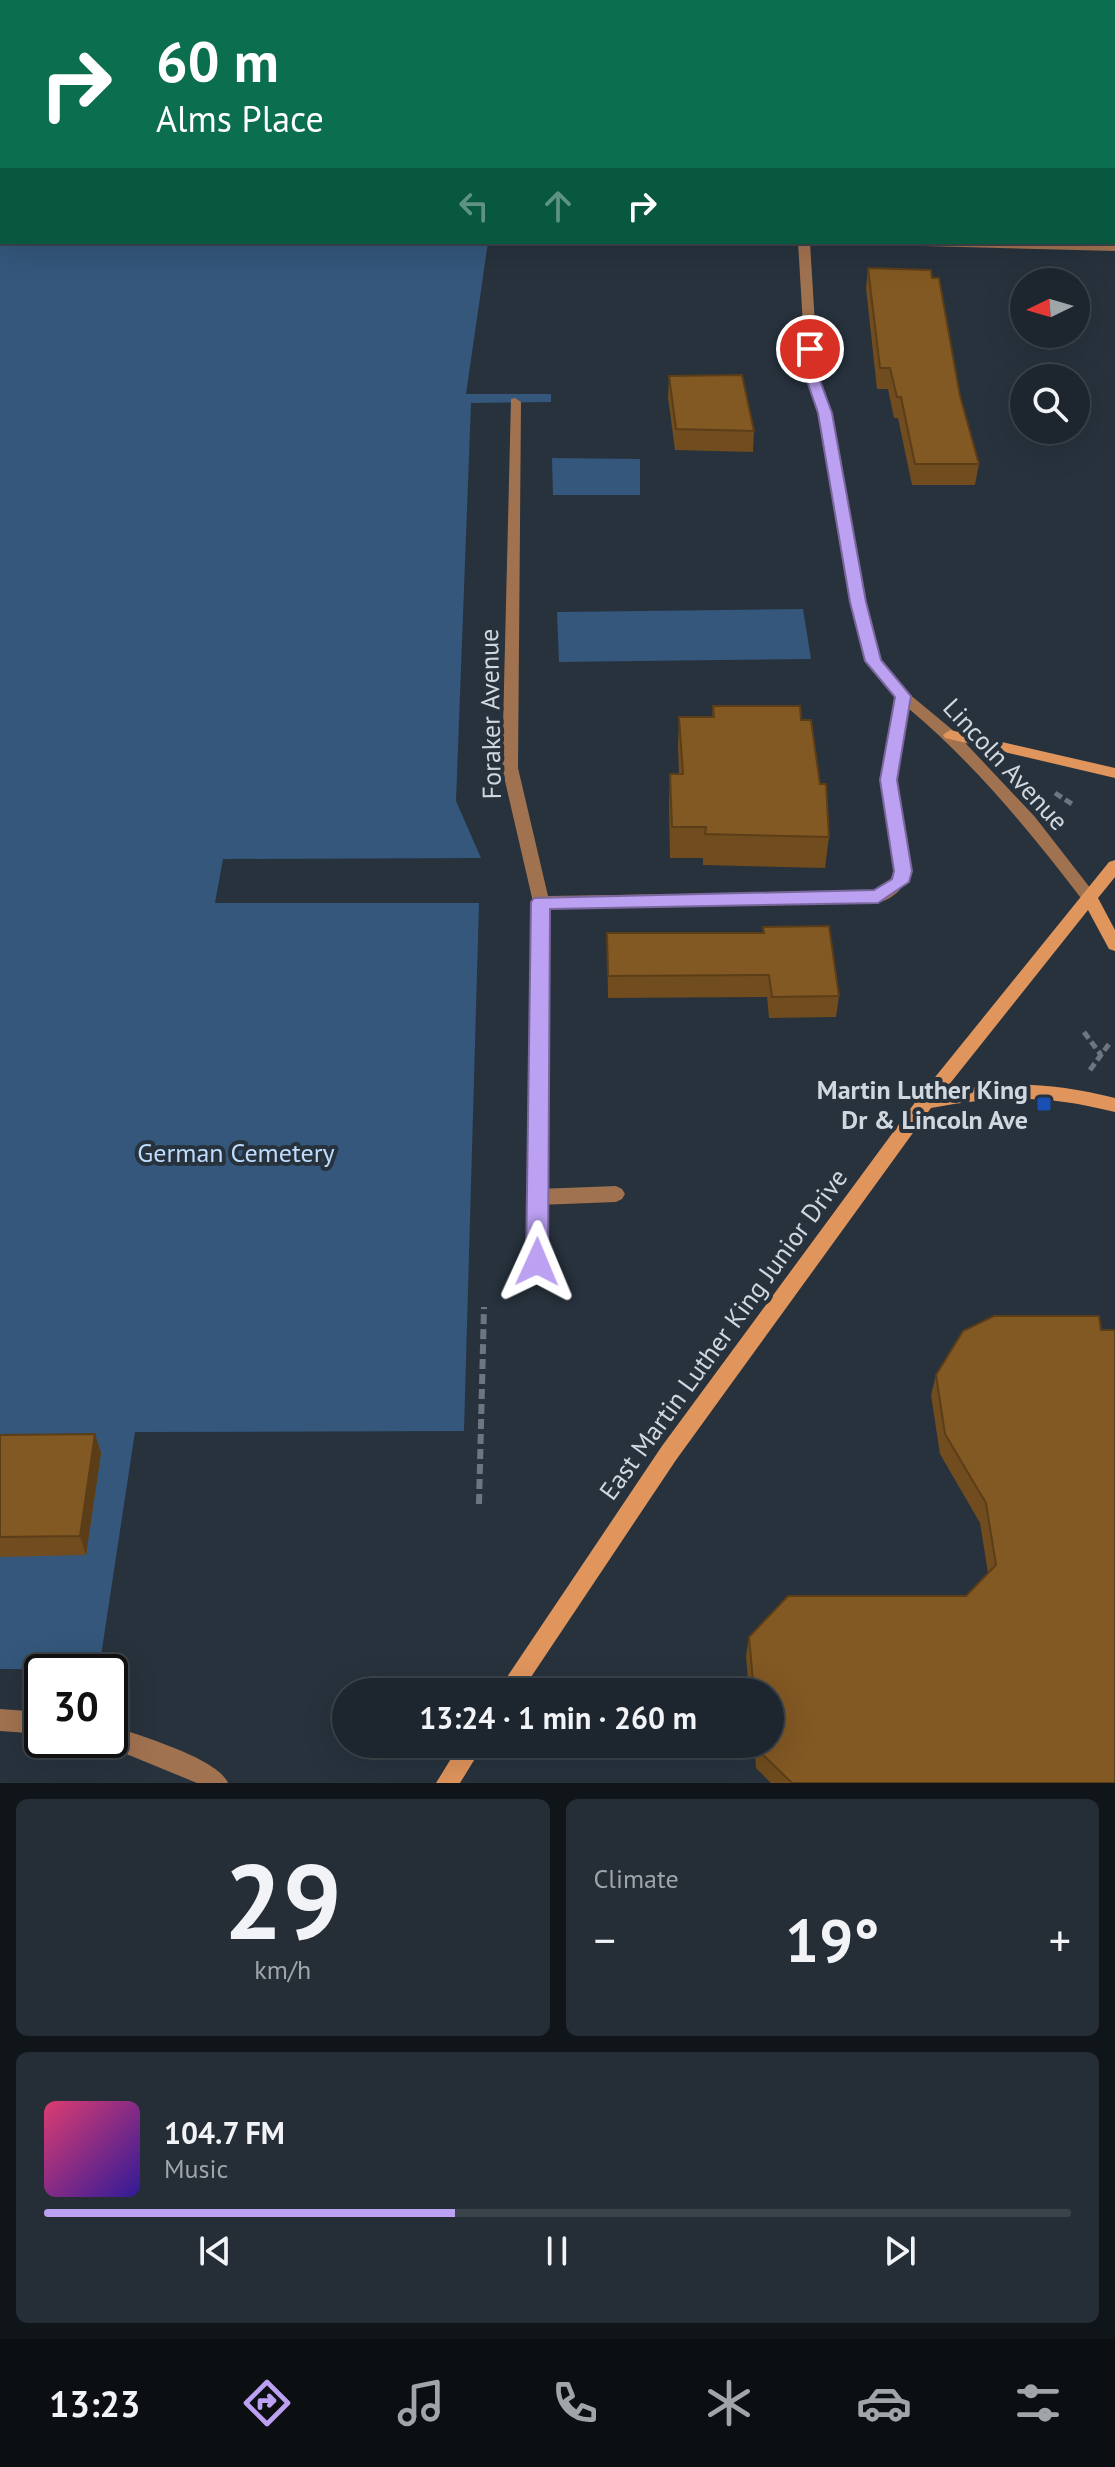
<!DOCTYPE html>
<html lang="en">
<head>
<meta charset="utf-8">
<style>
	:root { --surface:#1d262e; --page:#252e36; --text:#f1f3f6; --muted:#a0a5aa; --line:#3b434a; --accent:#bca0f2 }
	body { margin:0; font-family:"PT Sans",sans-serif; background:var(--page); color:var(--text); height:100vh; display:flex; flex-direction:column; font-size:30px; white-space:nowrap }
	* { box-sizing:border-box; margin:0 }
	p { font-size:26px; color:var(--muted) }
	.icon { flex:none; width:44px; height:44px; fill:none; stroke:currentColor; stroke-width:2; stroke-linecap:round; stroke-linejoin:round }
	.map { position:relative; height:1783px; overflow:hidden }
	.side { display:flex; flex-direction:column; gap:16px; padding:16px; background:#101519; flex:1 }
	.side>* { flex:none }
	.top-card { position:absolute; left:0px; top:0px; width:1116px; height:244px; box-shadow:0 8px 32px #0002,0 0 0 2px var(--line); background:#0b6e4f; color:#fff; overflow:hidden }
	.needle { width:52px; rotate:265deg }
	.controls { position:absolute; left:1010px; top:268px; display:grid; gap:16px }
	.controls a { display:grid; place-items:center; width:80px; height:80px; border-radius:50%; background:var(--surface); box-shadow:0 8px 32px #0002,0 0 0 2px var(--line); font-size:40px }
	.speed { position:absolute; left:24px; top:1654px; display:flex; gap:16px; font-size:40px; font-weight:700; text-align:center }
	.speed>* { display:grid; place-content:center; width:104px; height:104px; border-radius:50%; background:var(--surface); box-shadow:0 8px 32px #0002,0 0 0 2px var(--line); line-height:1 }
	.speed .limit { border:4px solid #111; border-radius:12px; background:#fff; color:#111 }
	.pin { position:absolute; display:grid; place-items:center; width:68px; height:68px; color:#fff; margin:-34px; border:4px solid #fff; border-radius:50%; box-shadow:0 2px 8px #0007 }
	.me { position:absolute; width:88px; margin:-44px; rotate:1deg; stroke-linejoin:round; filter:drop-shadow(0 0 6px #0008) }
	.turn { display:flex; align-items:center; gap:28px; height:168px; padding:0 24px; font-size:36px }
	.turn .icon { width:104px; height:104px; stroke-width:2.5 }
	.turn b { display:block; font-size:56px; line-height:68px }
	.lanes { display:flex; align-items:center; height:76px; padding:0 24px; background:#0003; justify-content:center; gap:40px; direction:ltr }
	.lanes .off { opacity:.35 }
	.big { font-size:60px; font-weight:600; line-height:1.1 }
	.side .tile { flex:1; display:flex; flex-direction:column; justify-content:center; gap:12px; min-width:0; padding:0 28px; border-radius:12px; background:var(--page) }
	.side .dial { align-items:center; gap:0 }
	.dial b { font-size:104px; line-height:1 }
	.song { display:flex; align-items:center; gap:24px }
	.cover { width:96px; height:96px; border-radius:12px; background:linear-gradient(135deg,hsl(340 70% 55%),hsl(250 70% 35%)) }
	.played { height:8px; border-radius:4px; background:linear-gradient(90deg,var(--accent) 40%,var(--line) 40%) }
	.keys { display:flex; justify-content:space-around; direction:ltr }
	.heat { display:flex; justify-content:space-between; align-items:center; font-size:44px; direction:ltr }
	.side .tiles { flex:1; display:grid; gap:16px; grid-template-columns:1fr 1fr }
	.tile:last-child { grid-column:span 2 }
	.trip { position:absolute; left:332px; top:1678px; width:452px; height:80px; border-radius:40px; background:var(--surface); box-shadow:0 8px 32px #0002,0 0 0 2px var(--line); font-weight:600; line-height:80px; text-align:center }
	.tabs { display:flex; height:128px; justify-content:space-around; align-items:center; background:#0c0f12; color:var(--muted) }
	.tabs .icon { width:56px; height:56px }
	.tabs .selected { color:var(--accent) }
	.tabs b { font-size:36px; color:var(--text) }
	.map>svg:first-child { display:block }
	.green { fill:#34577b }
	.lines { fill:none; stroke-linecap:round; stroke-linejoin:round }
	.path-far1 { stroke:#6d7680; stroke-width:5; stroke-dasharray:8 4; stroke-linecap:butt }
	.path { stroke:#6d7680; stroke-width:6; stroke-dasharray:10 5; stroke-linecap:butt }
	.lane { fill:#a17250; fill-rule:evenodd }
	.street { fill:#a17250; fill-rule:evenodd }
	.secondary { fill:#e0955d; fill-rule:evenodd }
	.wall { fill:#704c1e }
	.shaded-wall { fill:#5b3e18 }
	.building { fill:#825823; stroke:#5b3e18; stroke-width:2 }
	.route { fill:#bca0f2; stroke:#7a689d; stroke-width:2 }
	.transit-dot { fill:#1a4fb4; stroke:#27323d; stroke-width:3 }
	.labels { text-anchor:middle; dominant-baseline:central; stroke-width:8; stroke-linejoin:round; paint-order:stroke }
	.street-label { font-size:26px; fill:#d0d7df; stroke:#27323d }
	.poi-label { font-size:26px; font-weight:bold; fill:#d0d7df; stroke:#27323d; text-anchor:end }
	.park-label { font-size:26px; fill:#beddfe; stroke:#27323d }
</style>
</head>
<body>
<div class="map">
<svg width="1115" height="1783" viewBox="0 0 1115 1783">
	<rect width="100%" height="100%" fill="#27323d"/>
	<g class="green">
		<polygon points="0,0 523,0 2,2 2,242 488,242 466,394 551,394 551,402 471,403 456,801 481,858 223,859 215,903 479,903 464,1431 135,1432 99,1669 0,1669"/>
		<polygon points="552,458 640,459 640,495 553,495"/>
		<polygon points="803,609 811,659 559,662 557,612"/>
	</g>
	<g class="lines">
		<g class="path-far1">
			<polyline points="1055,793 1072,804"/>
			<polyline points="1084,1032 1101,1055"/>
			<polyline points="1090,1070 1109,1044"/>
		</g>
		<polyline class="path" points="479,1504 484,1307"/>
		<polygon class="lane" points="616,1186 622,1189 625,1194 622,1199 616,1202 538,1205 532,1202 529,1197 532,1192 538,1189"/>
		<g class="street">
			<rect x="782" y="0" width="10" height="2"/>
			<path d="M798,242H810L818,375L831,413L865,602L880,660L908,693L955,732L1035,817L1098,898L1090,904L1084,902C1031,833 976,765 908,708C905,731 896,759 897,782C899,823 933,886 878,903L549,908L546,1262L544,1268L537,1270L530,1268L528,1262L533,902L502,768L511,399L515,398L521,402L518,768L548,896L876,891L888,883L895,871L881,780L896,697L866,661L851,602L819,413L806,375Z"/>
			<polygon points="881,242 1115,245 1115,251 887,245"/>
			<polygon points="0,1709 42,1712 42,1734 0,1731"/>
			<path d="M110,1725C137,1735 218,1758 228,1783H197L102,1744L100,1740H110Z"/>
		</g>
		<g class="secondary">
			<polygon points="950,730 1115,768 1115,778 945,738 943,735"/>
			<path d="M1115,860V877L1098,898L1115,930V951L1109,949L1088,910L944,1091C1003,1080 1056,1083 1115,1098V1112C1048,1095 998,1095 931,1108L676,1460L521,1692H497L662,1446L919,1097L1109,862Z"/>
			<polygon points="460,1744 484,1744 460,1783 436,1783"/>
		</g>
	</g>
	<g class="wall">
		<polygon points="868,268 932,278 960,396 979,464 975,485 912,485 898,418 894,418 888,389 877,389 866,288"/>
		<polygon points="669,376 754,431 753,452 675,450 668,397"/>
		<polygon points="713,706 801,720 820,784 829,837 825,868 703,865 703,858 670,858 669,805 670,774 679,774 678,748 679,717 712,717"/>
		<polygon points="763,927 839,996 836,1017 769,1018 767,997 608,998 607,933 763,933"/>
		<polygon points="936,1375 1115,1783 771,1783 756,1768 754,1744 770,1744 770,1692 749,1692 746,1656 749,1637 966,1596 988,1573 980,1523 940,1454 931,1395"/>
		<polygon points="95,1434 101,1453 86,1555 0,1557 0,1435"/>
	</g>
	<polygon class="shaded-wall" points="95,1434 101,1453 86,1555 80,1536"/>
	<g class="building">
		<rect x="643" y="0" width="75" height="2"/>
		<polygon points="872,0 1012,0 1013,2 872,2"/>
		<polygon points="1056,0 1107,0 1107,2 1058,2"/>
		<polygon points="868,268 931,270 932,278 939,278 960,396 979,464 915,464 901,397 897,397 890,368 880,368"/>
		<polygon points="742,375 754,431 676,429 669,376"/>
		<polygon points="713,706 800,706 801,720 811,720 820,784 826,784 829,837 705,834 706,827 672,827 670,774 683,774 679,717 714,717"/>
		<polygon points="829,926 839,996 772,997 769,975 608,976 607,933 764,933 763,927"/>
		<polygon points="994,1316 1099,1316 1101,1330 1115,1330 1115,1783 792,1783 759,1751 758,1744 770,1744 770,1692 754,1692 749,1637 788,1596 966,1596 996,1565 986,1503 945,1434 936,1375 963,1331"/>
		<polygon points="95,1434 80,1536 0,1537 0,1435"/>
	</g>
	<polygon class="route" points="810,345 817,349 818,375 832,413 866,602 881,660 911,696 897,780 912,871 909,882 878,903 550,909 548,1262 545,1269 537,1271 529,1269 526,1262 531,902 534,898 874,890 892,879 894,871 880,780 895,697 865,661 850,602 818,413 805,375 803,349"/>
	<rect class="transit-dot" x="1036" y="1096" width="16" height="16" rx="4"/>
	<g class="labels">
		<g class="street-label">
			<text transform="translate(490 714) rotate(-91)">Foraker Avenue</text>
			<text transform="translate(1006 764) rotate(47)">Lincoln Avenue</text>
			<text transform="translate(723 1334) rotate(-54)">East Martin Luther King Junior Drive</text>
		</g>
		<g class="poi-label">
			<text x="1028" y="1089">Martin Luther King<tspan x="1028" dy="30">Dr &amp; Lincoln Ave</tspan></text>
		</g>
		<g class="park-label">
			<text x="236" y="1152">German Cemetery</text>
		</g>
	</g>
</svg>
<div class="controls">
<a><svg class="needle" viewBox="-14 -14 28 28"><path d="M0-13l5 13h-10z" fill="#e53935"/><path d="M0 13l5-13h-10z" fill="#a0a5aa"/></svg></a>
<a><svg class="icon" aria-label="search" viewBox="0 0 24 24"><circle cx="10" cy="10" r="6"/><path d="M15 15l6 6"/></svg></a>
</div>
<div class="speed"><div class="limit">30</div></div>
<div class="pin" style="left:810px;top:349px;background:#d93025"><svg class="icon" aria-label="arrive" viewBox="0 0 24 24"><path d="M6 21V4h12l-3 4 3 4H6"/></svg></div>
<svg class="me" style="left:537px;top:1262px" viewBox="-20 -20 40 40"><path d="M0-17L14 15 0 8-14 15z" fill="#bca0f2" stroke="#fff" stroke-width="4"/></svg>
<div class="trip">13:24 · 1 min · 260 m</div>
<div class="top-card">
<div class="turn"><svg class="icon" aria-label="right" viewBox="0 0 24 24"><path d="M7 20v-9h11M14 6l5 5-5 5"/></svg><div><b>60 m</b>Alms Place</div></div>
<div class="lanes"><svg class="icon off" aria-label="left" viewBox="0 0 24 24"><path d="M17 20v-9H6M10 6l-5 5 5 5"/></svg><svg class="icon off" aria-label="ahead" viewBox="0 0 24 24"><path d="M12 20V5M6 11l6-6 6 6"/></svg><svg class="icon" aria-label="right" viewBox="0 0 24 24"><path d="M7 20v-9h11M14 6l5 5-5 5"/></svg></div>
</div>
</div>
<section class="side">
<div class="tiles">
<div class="tile dial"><b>29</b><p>km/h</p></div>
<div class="tile"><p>Climate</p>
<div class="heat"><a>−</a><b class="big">19°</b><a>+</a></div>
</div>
<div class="tile">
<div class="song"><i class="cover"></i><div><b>104.7 FM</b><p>Music</p></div></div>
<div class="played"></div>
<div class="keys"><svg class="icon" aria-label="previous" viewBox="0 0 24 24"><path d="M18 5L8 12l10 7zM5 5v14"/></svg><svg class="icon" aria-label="pause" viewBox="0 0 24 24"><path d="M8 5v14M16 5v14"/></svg><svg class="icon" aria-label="next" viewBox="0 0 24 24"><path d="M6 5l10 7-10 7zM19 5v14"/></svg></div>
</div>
</div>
</section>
<nav class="tabs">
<b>13:23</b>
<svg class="icon selected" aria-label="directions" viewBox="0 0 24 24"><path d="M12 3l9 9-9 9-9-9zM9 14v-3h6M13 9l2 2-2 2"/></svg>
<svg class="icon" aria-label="music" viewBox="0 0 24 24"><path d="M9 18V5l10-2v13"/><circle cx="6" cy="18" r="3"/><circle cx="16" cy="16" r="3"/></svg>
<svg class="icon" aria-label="phone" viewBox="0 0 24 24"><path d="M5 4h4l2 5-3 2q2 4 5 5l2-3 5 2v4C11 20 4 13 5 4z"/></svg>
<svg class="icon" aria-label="climate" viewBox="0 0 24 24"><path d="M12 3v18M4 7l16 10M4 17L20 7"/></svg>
<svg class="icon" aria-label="car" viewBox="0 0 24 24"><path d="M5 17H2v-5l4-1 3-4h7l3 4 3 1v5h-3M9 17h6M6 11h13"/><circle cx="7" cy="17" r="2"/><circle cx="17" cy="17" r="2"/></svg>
<svg class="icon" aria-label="filters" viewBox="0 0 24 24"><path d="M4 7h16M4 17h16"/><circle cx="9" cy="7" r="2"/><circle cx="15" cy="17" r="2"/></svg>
</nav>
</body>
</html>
